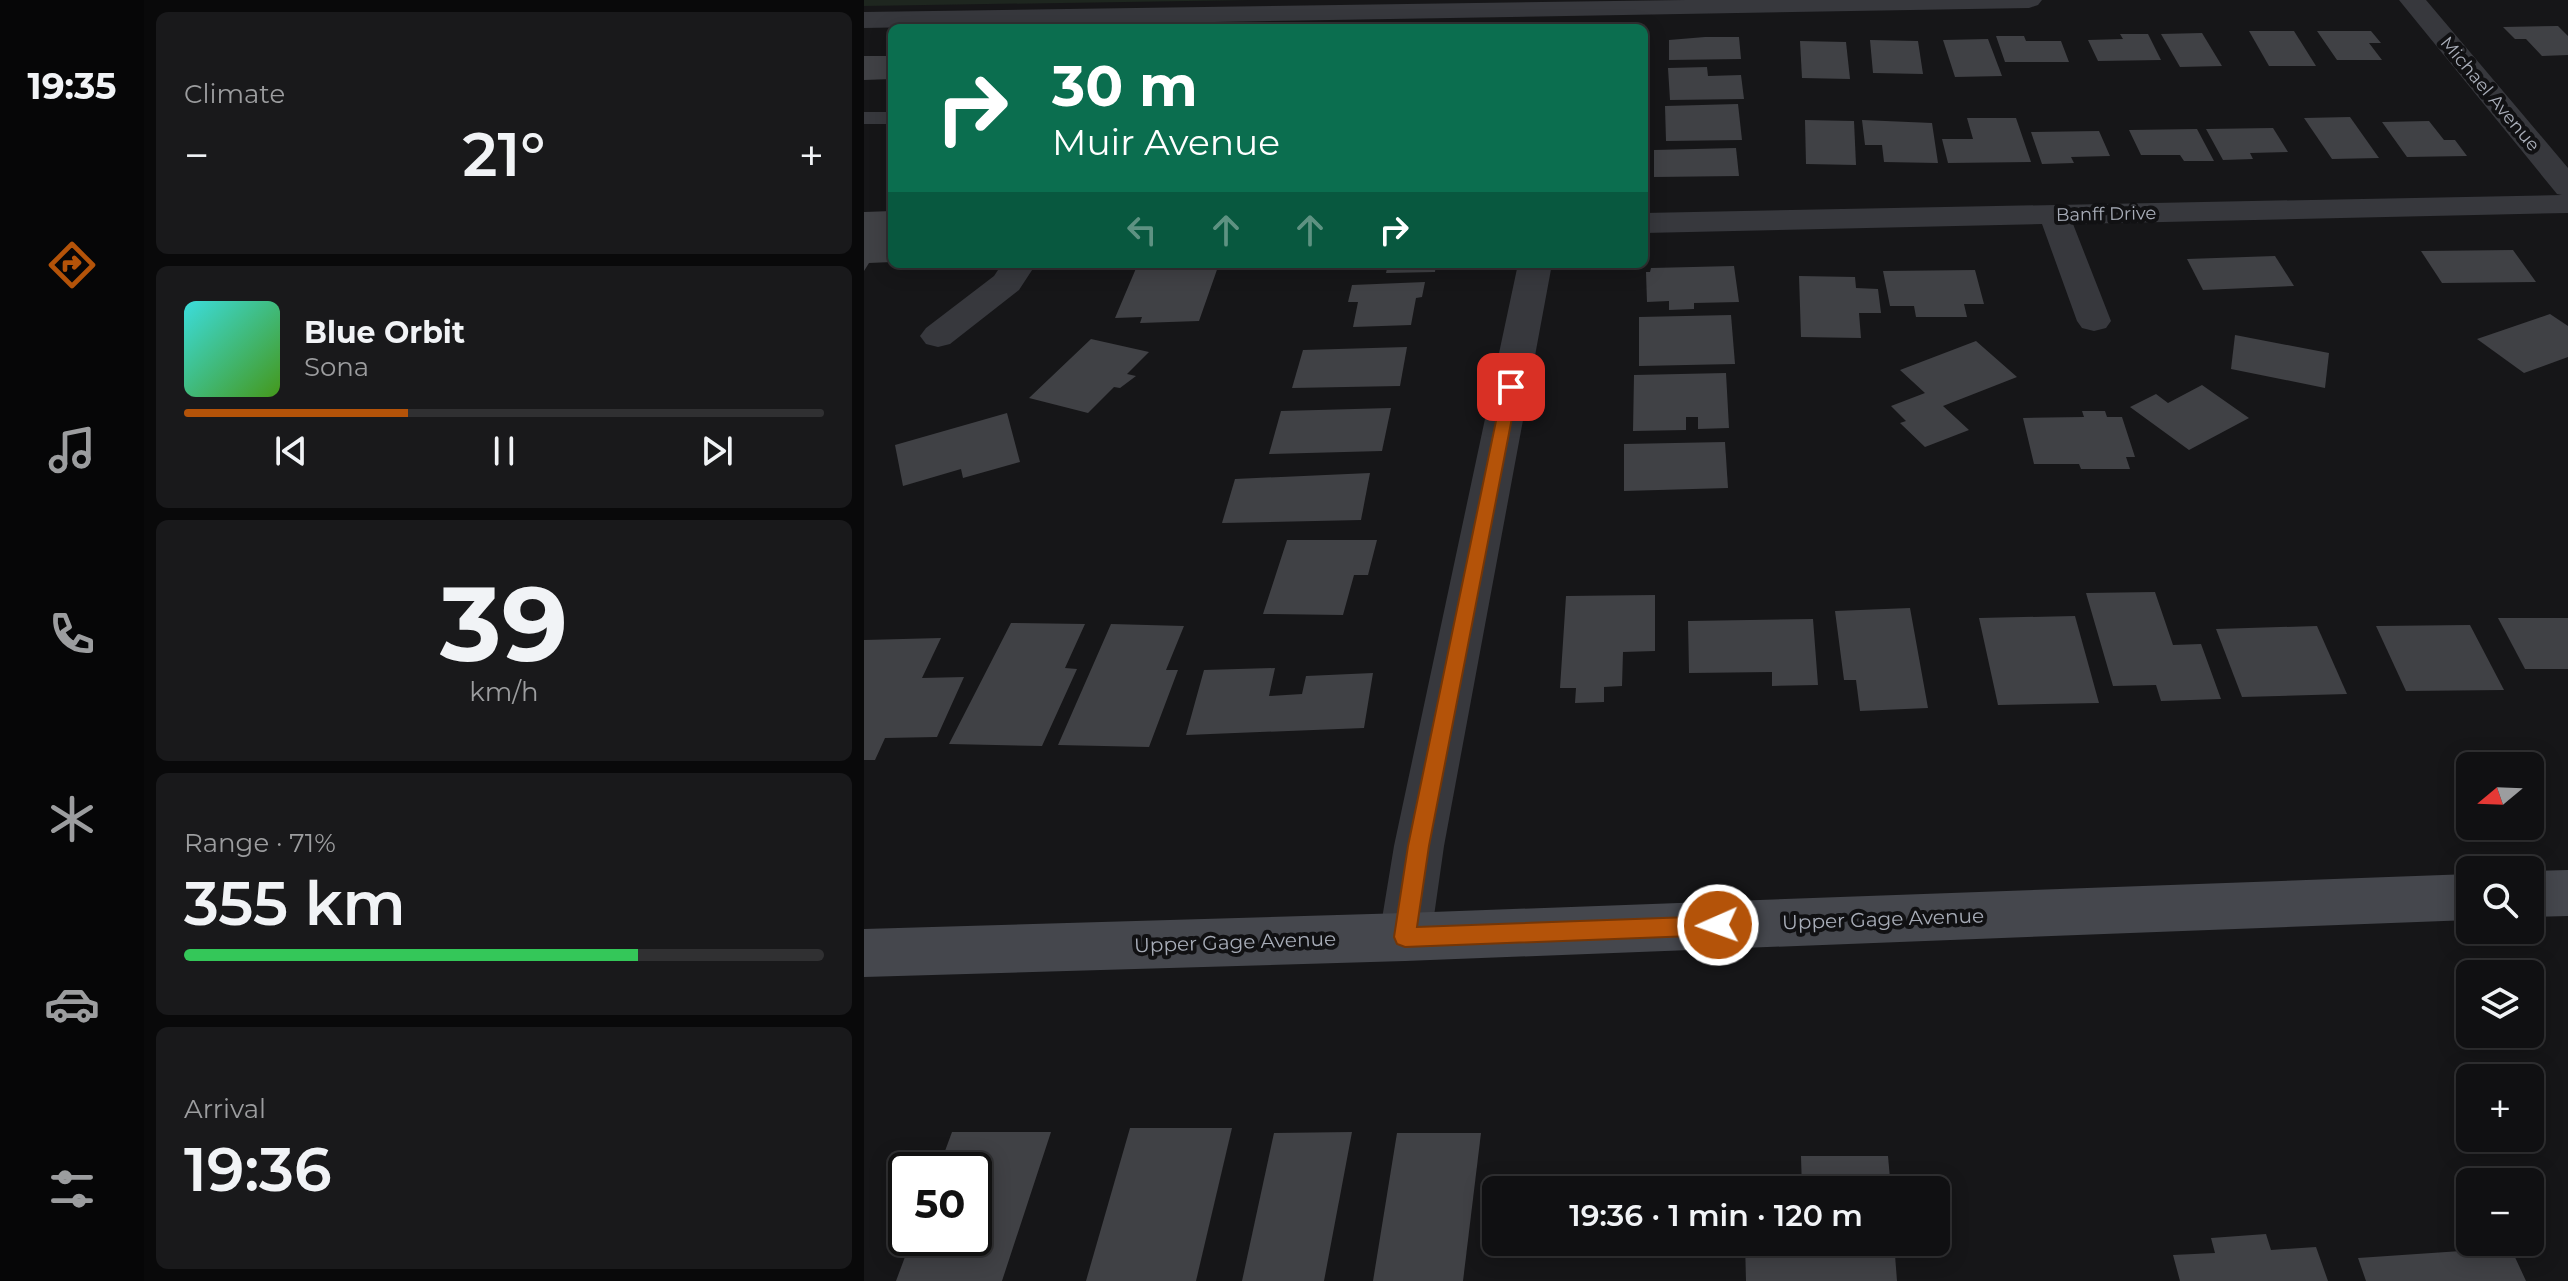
<!DOCTYPE html>
<html lang="en">
<head>
<meta charset="utf-8">
<style>
	:root { --surface:#101012; --page:#19191b; --text:#f1f3f6; --muted:#9c9d9f; --line:#303032; --accent:#b45309 }
	body { margin:0; font-family:Montserrat,sans-serif; background:var(--page); color:var(--text); height:100vh; display:flex; flex-direction:column; font-size:30px; white-space:nowrap }
	* { box-sizing:border-box; margin:0 }
	p { font-size:26px; color:var(--muted) }
	.icon { flex:none; width:44px; height:44px; fill:none; stroke:currentColor; stroke-width:2; stroke-linecap:round; stroke-linejoin:round }
	.map { position:relative; flex:1; overflow:hidden }
	.details { display:flex; flex-direction:column; gap:12px; padding:12px; background:#09090a; width:720px }
	.details>* { flex:none }
	.hud { position:absolute; left:24px; top:24px; width:760px; height:244px; border-radius:12px; box-shadow:0 4px 20px #0003,0 0 0 2px var(--line); background:#0b6e4f; color:#fff; overflow:hidden }
	.needle { width:52px; rotate:251deg }
	.buttons { position:absolute; left:1592px; top:752px; display:grid; gap:16px }
	.buttons a { display:grid; place-items:center; width:88px; height:88px; border-radius:12px; background:var(--surface); box-shadow:0 4px 20px #0003,0 0 0 2px var(--line); font-size:40px }
	.speed { position:absolute; left:24px; top:1152px; display:flex; gap:16px; font-size:40px; font-weight:700; text-align:center }
	.speed>* { display:grid; place-content:center; width:104px; height:104px; border-radius:50%; background:var(--surface); box-shadow:0 4px 20px #0003,0 0 0 2px var(--line); line-height:1 }
	.speed .limit { border:4px solid #111; border-radius:12px; background:#fff; color:#111 }
	.pin { position:absolute; display:grid; place-items:center; width:68px; height:68px; color:#fff; margin:-34px; border-radius:16px; box-shadow:0 4px 12px #0006 }
	.me { position:absolute; width:88px; margin:-44px; rotate:268deg; stroke-linejoin:round; filter:drop-shadow(0 0 6px #0008) }
	.turn { display:flex; align-items:center; gap:28px; height:168px; padding:0 32px; font-size:36px }
	.turn .icon { width:104px; height:104px; stroke-width:2.5 }
	.turn b { display:block; font-size:56px; line-height:68px }
	.lanes { display:flex; align-items:center; height:76px; padding:0 32px; background:#0003; justify-content:center; gap:40px; direction:ltr }
	.lanes .off { opacity:.35 }
	.big { font-size:60px; font-weight:600; line-height:1.1 }
	.details .tile { flex:1; display:flex; flex-direction:column; justify-content:center; gap:12px; min-width:0; padding:0 28px; border-radius:12px; background:var(--page) }
	.details .dial { align-items:center; gap:0 }
	.dial b { font-size:104px; line-height:1 }
	.song { display:flex; align-items:center; gap:24px }
	.cover { width:96px; height:96px; border-radius:12px; background:linear-gradient(135deg,hsl(180 70% 55%),hsl(100 70% 35%)) }
	.played { height:8px; border-radius:4px; background:linear-gradient(90deg,var(--accent) 35%,var(--line) 35%) }
	.keys { display:flex; justify-content:space-around; direction:ltr }
	.heat { display:flex; justify-content:space-between; align-items:center; font-size:44px; direction:ltr }
	.charge { height:12px; border-radius:6px; background:linear-gradient(90deg,#34c759 71%,var(--line) 0) }
	.trip { position:absolute; left:618px; top:1176px; width:468px; height:80px; border-radius:12px; background:var(--surface); box-shadow:0 4px 20px #0003,0 0 0 2px var(--line); font-weight:600; line-height:80px; text-align:center }
	main { display:flex; flex:1; min-height:0 }
	.tab-bar { display:flex; flex-direction:column; width:144px; justify-content:space-around; align-items:center; background:#060607; color:var(--muted) }
	.tab-bar .icon { width:56px; height:56px }
	.tab-bar .selected { color:var(--accent) }
	.tab-bar b { font-size:36px; color:var(--text) }
	.map>svg:first-child { display:block }
	.green { fill:#1e261f }
	.building { fill:#404145 }
	.lines { fill:none; stroke-linecap:round; stroke-linejoin:round }
	.service { fill:#37383d; fill-rule:evenodd }
	.minor { fill:#37383d; fill-rule:evenodd }
	.secondary { fill:#45474d; fill-rule:evenodd }
	.route { fill:#b45309; stroke:#753606; stroke-width:2 }
	.labels { text-anchor:middle; dominant-baseline:central; stroke-width:8; stroke-linejoin:round; paint-order:stroke }
	.far-street-label { font-size:18px; fill:#a8adb8; stroke:#111113 }
	.street-label { font-size:20px; fill:#a8adb8; stroke:#111113 }
</style>
</head>
<body>
<main>
<nav class="tab-bar">
<b>19:35</b>
<svg class="icon selected" aria-label="directions" viewBox="0 0 24 24"><path d="M12 3l9 9-9 9-9-9zM9 14v-3h6M13 9l2 2-2 2"/></svg>
<svg class="icon" aria-label="music" viewBox="0 0 24 24"><path d="M9 18V5l10-2v13"/><circle cx="6" cy="18" r="3"/><circle cx="16" cy="16" r="3"/></svg>
<svg class="icon" aria-label="phone" viewBox="0 0 24 24"><path d="M5 4h4l2 5-3 2q2 4 5 5l2-3 5 2v4C11 20 4 13 5 4z"/></svg>
<svg class="icon" aria-label="climate" viewBox="0 0 24 24"><path d="M12 3v18M4 7l16 10M4 17L20 7"/></svg>
<svg class="icon" aria-label="car" viewBox="0 0 24 24"><path d="M5 17H2v-5l4-1 3-4h7l3 4 3 1v5h-3M9 17h6M6 11h13"/><circle cx="7" cy="17" r="2"/><circle cx="17" cy="17" r="2"/></svg>
<svg class="icon" aria-label="filters" viewBox="0 0 24 24"><path d="M4 7h16M4 17h16"/><circle cx="9" cy="7" r="2"/><circle cx="15" cy="17" r="2"/></svg>
</nav>
<section class="details">
<div class="tile"><p>Climate</p>
<div class="heat"><a>−</a><b class="big">21°</b><a>+</a></div>
</div>
<div class="tile">
<div class="song"><i class="cover"></i><div><b>Blue Orbit</b><p>Sona</p></div></div>
<div class="played"></div>
<div class="keys"><svg class="icon" aria-label="previous" viewBox="0 0 24 24"><path d="M18 5L8 12l10 7zM5 5v14"/></svg><svg class="icon" aria-label="pause" viewBox="0 0 24 24"><path d="M8 5v14M16 5v14"/></svg><svg class="icon" aria-label="next" viewBox="0 0 24 24"><path d="M6 5l10 7-10 7zM19 5v14"/></svg></div>
</div>
<div class="tile dial"><b>39</b><p>km/h</p></div>
<div class="tile"><p>Range · 71%</p><b class="big">355 km</b><div class="charge"></div></div>
<div class="tile"><p>Arrival</p><b class="big">19:36</b></div>
</section>
<div class="map">
<svg width="1704" height="1281" viewBox="0 0 1704 1281">
	<rect width="100%" height="100%" fill="#161618"/>
	<polygon class="green" points="0,0 387,0 0,6"/>
	<g class="building">
		<polygon points="1694,26 1704,36 1704,55 1678,56 1662,39 1651,39 1639,27"/>
		<polygon points="1385,31 1430,31 1452,66 1405,66"/>
		<polygon points="1453,31 1507,31 1517,43 1505,43 1518,60 1473,60"/>
		<polygon points="1338,33 1358,66 1316,67 1297,34"/>
		<polygon points="1256,34 1284,34 1297,60 1234,61 1224,40 1259,39"/>
		<polygon points="1132,36 1160,36 1162,41 1197,41 1205,62 1141,62"/>
		<polygon points="841,37 875,37 877,59 805,60 805,40"/>
		<polygon points="1124,39 1138,76 1091,77 1079,40"/>
		<polygon points="1006,40 1054,41 1059,74 1009,73"/>
		<polygon points="936,41 982,42 986,79 938,78"/>
		<polygon points="0,56 28,56 28,79 0,80"/>
		<polygon points="843,67 844,76 877,75 880,99 806,100 804,68"/>
		<polygon points="874,104 878,140 802,141 801,106"/>
		<polygon points="1486,117 1515,158 1468,159 1440,118"/>
		<polygon points="1103,118 1152,118 1167,162 1084,163 1078,139 1109,139"/>
		<polygon points="941,120 990,121 992,165 942,164"/>
		<polygon points="998,120 1068,123 1074,163 1020,162 1018,145 1001,145"/>
		<polygon points="1565,121 1580,140 1591,140 1603,156 1543,157 1518,122"/>
		<polygon points="1409,128 1424,152 1386,153 1389,159 1359,160 1342,129"/>
		<polygon points="1333,129 1350,161 1320,161 1316,155 1277,155 1265,130"/>
		<polygon points="1235,131 1246,156 1207,157 1210,163 1178,164 1167,132"/>
		<polygon points="872,148 875,176 790,177 790,150"/>
		<polygon points="28,211 28,262 5,263 0,271 0,212"/>
		<polygon points="1649,250 1672,282 1578,283 1557,251"/>
		<polygon points="1411,256 1430,286 1339,290 1323,259"/>
		<polygon points="301,264 355,264 335,321 276,323 278,317 251,318 273,266"/>
		<polygon points="524,264 572,264 571,272 522,273"/>
		<polygon points="870,266 875,302 830,303 830,309 805,310 805,301 783,302 782,272 786,272 787,268"/>
		<polygon points="1111,270 1120,304 1100,304 1103,317 1052,317 1050,306 1026,306 1019,271"/>
		<polygon points="935,276 991,277 992,288 1014,289 1017,313 995,313 997,338 937,337"/>
		<polygon points="561,282 558,297 552,298 547,325 489,327 494,302 484,302 488,285"/>
		<polygon points="1686,314 1704,326 1704,357 1660,373 1613,339"/>
		<polygon points="867,315 871,364 775,366 775,317"/>
		<polygon points="1371,335 1465,353 1461,388 1367,369"/>
		<polygon points="227,339 285,352 263,374 272,376 256,388 250,387 224,413 165,398"/>
		<polygon points="1112,341 1153,377 1079,406 1105,430 1061,447 1036,423 1042,421 1027,406 1061,393 1036,370"/>
		<polygon points="543,347 536,386 428,388 439,350"/>
		<polygon points="862,373 865,428 834,429 834,417 822,417 822,430 769,431 770,375"/>
		<polygon points="1338,385 1385,418 1325,450 1266,407 1292,394 1304,403"/>
		<polygon points="527,408 518,451 405,454 417,411"/>
		<polygon points="1218,411 1241,411 1243,417 1258,417 1271,457 1262,457 1266,469 1217,469 1215,464 1170,464 1159,418 1220,417"/>
		<polygon points="143,413 156,462 99,478 97,469 39,486 31,445"/>
		<polygon points="861,442 864,488 760,491 760,444"/>
		<polygon points="506,473 497,520 358,523 371,479"/>
		<polygon points="423,540 513,540 504,575 490,575 479,615 399,614"/>
		<polygon points="1291,592 1309,645 1337,644 1357,699 1297,701 1292,685 1249,686 1222,593"/>
		<polygon points="791,595 791,651 759,652 758,686 740,687 740,702 711,703 712,688 696,688 702,596"/>
		<polygon points="1046,608 1064,708 996,711 992,680 980,680 971,611"/>
		<polygon points="1211,616 1235,703 1134,705 1115,618"/>
		<polygon points="1634,618 1704,618 1704,669 1661,669"/>
		<polygon points="949,619 954,685 908,686 908,672 825,673 824,621"/>
		<polygon points="147,623 221,624 201,668 213,669 178,746 85,744"/>
		<polygon points="247,624 320,626 302,670 314,670 285,747 194,745"/>
		<polygon points="1606,625 1640,690 1542,691 1512,626"/>
		<polygon points="1453,626 1483,694 1378,697 1352,629"/>
		<polygon points="77,638 58,678 100,677 73,737 21,738 11,760 0,760 0,640"/>
		<polygon points="411,668 405,696 438,694 442,676 509,673 500,728 322,735 340,670"/>
		<polygon points="266,1128 368,1128 332,1281 222,1281"/>
		<polygon points="88,1132 187,1132 138,1281 32,1281 48,1238 110,1238 110,1170 74,1170"/>
		<polygon points="488,1132 460,1281 378,1281 410,1133"/>
		<polygon points="533,1133 617,1133 599,1281 509,1281"/>
		<polygon points="937,1156 1024,1156 1027,1190 938,1190"/>
		<polygon points="1402,1234 1407,1250 1452,1247 1464,1281 1316,1281 1309,1255 1351,1253 1347,1238"/>
		<polygon points="1606,1236 1606,1242 1644,1242 1662,1281 1502,1281 1494,1258 1597,1251 1592,1237"/>
		<polygon points="881,1242 1030,1242 1033,1281 882,1281"/>
	</g>
	<g class="lines">
		<rect class="service" x="0" y="112" width="28" height="12"/>
		<g class="minor">
			<polygon points="821,0 1178,0 1174,5 1165,8 0,28 0,12"/>
			<polygon points="1535,0 1562,0 1704,168 1704,213 1209,224 1247,321 1242,328 1230,331 1218,328 1213,321 1178,224 780,233 780,213 1698,195 1693,194"/>
			<polygon points="138,264 172,264 155,290 86,344 74,347 62,344 56,336 62,328 130,276"/>
			<polygon points="654,264 688,264 580,846 567,937 560,954 541,961 522,954 515,937 530,846"/>
		</g>
		<g class="secondary">
			<polygon points="1704,870 1704,916 1666,917 1666,871"/>
			<polygon points="1606,874 1606,920 541,961 0,977 0,929 541,913"/>
		</g>
	</g>
	<polygon class="route" points="647,382 654,387 565,846 553,927 854,916 862,919 865,925 862,932 854,935 541,947 533,944 530,937 544,846 639,387"/>
	<g class="labels">
		<g class="far-street-label">
			<text transform="translate(1626 94) rotate(50)">Michael Avenue</text>
			<text transform="translate(1242 214) rotate(-1)">Banff Drive</text>
		</g>
		<g class="street-label">
			<text transform="translate(1019 919) rotate(-2)">Upper Gage Avenue</text>
			<text transform="translate(371 942) rotate(-2)">Upper Gage Avenue</text>
		</g>
	</g>
</svg>
<div class="buttons">
<a><svg class="needle" viewBox="-14 -14 28 28"><path d="M0-13l5 13h-10z" fill="#e53935"/><path d="M0 13l5-13h-10z" fill="#9c9d9f"/></svg></a>
<a><svg class="icon" aria-label="search" viewBox="0 0 24 24"><circle cx="10" cy="10" r="6"/><path d="M15 15l6 6"/></svg></a>
<a><svg class="icon" aria-label="layers" viewBox="0 0 24 24"><path d="M12 4l9 5-9 5-9-5zM3 14l9 5 9-5"/></svg></a>
<a>+</a>
<a>−</a>
</div>
<div class="speed"><div class="limit">50</div></div>
<div class="pin" style="left:647px;top:387px;background:#d93025"><svg class="icon" aria-label="arrive" viewBox="0 0 24 24"><path d="M6 21V4h12l-3 4 3 4H6"/></svg></div>
<svg class="me" style="left:854px;top:925px" viewBox="-20 -20 40 40"><circle r="17" fill="#b45309" stroke="#fff" stroke-width="3"/><path d="M0-11L8 9 0 5-8 9z" fill="#fff"/></svg>
<div class="trip">19:36 · 1 min · 120 m</div>
<div class="hud">
<div class="turn"><svg class="icon" aria-label="right" viewBox="0 0 24 24"><path d="M7 20v-9h11M14 6l5 5-5 5"/></svg><div><b>30 m</b>Muir Avenue</div></div>
<div class="lanes"><svg class="icon off" aria-label="left" viewBox="0 0 24 24"><path d="M17 20v-9H6M10 6l-5 5 5 5"/></svg><svg class="icon off" aria-label="ahead" viewBox="0 0 24 24"><path d="M12 20V5M6 11l6-6 6 6"/></svg><svg class="icon off" aria-label="ahead" viewBox="0 0 24 24"><path d="M12 20V5M6 11l6-6 6 6"/></svg><svg class="icon" aria-label="right" viewBox="0 0 24 24"><path d="M7 20v-9h11M14 6l5 5-5 5"/></svg></div>
</div>
</div>
</main>
</body>
</html>
